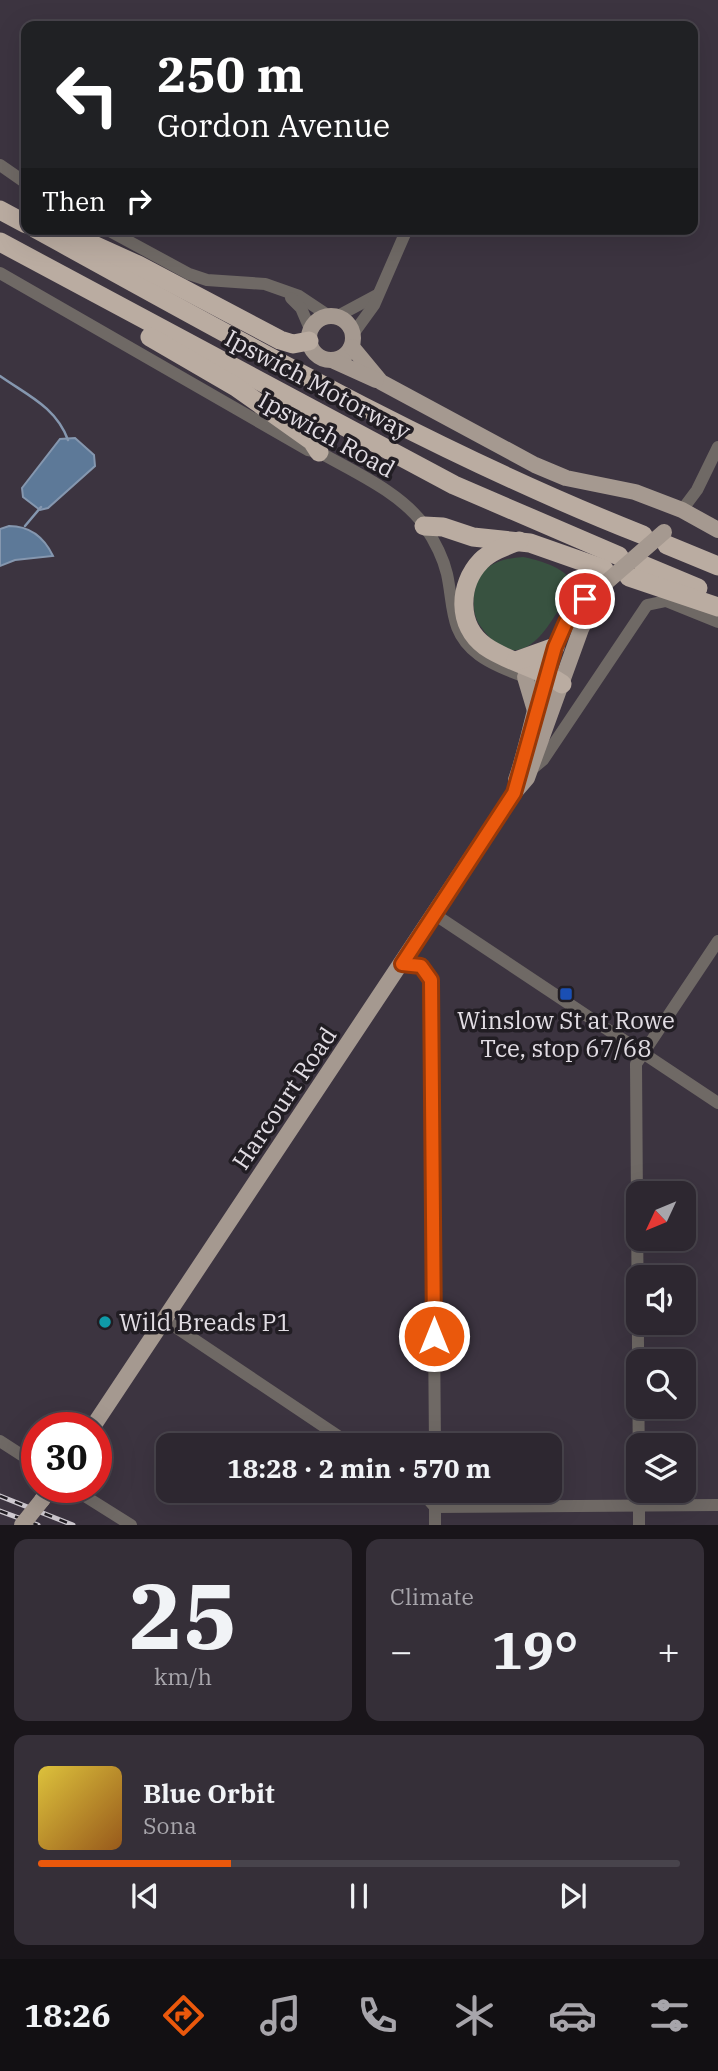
<!DOCTYPE html>
<html lang="en">
<head>
<meta charset="utf-8">
<style>
	:root { --surface:#2d2730; --page:#352f38; --text:#f1f3f6; --muted:#a7a5ab; --line:#48444c; --accent:#ea580c }
	body { margin:0; font-family:"IBM Plex Serif",serif; background:var(--page); color:var(--text); height:100vh; display:flex; flex-direction:column; font-size:26px; white-space:nowrap }
	* { box-sizing:border-box; margin:0 }
	p { font-size:23px; color:var(--muted) }
	.icon { flex:none; width:38px; height:38px; fill:none; stroke:currentColor; stroke-width:2; stroke-linecap:round; stroke-linejoin:round }
	.map { position:relative; height:1525px; overflow:hidden }
	.side { display:flex; flex-direction:column; gap:14px; padding:14px; background:#19151a; flex:1 }
	.side>* { flex:none }
	.banner { position:absolute; left:21px; top:21px; width:677px; height:214px; border-radius:14px; box-shadow:0 7px 28px #0002,0 0 0 2px var(--line); background:#202124; color:#fff; overflow:hidden }
	.needle { width:46px; rotate:226deg }
	.fabs { position:absolute; left:626px; top:1181px; display:grid; gap:14px }
	.fabs a { display:grid; place-items:center; width:70px; height:70px; border-radius:14px; background:var(--surface); box-shadow:0 7px 28px #0002,0 0 0 2px var(--line); font-size:35px }
	.speed { position:absolute; left:21px; top:1412px; display:flex; gap:14px; font-size:35px; font-weight:700; text-align:center }
	.speed>* { display:grid; place-content:center; width:91px; height:91px; border-radius:50%; background:var(--surface); box-shadow:0 7px 28px #0002,0 0 0 2px var(--line); line-height:1 }
	.speed .limit { border:10px solid #d22; background:#fff; color:#111 }
	.pin { position:absolute; display:grid; place-items:center; width:60px; height:60px; color:#fff; margin:-30px; border:4px solid #fff; border-radius:50%; box-shadow:0 2px 7px #0007 }
	.me { position:absolute; width:77px; margin:-38px; rotate:0deg; stroke-linejoin:round; filter:drop-shadow(0 0 5px #0008) }
	.turn { display:flex; align-items:center; gap:24px; height:147px; padding:0 21px; font-size:32px }
	.turn .icon { width:91px; height:91px; stroke-width:2.5 }
	.turn b { display:block; font-size:49px; line-height:60px }
	.then { display:flex; align-items:center; height:66px; padding:0 21px; background:#0003; gap:14px; font-size:26px }
	.big { font-size:52px; font-weight:700; line-height:1.1 }
	.side .card { flex:1; display:flex; flex-direction:column; justify-content:center; gap:10px; min-width:0; padding:0 24px; border-radius:14px; background:var(--page) }
	.side .dial { align-items:center; gap:0 }
	.dial b { font-size:91px; line-height:1 }
	.song { display:flex; align-items:center; gap:21px }
	.cover { width:84px; height:84px; border-radius:10px; background:linear-gradient(135deg,hsl(50 70% 55%),hsl(30 70% 35%)) }
	.played { height:7px; border-radius:4px; background:linear-gradient(90deg,var(--accent) 30%,var(--line) 30%) }
	.keys { display:flex; justify-content:space-around; direction:ltr }
	.heat { display:flex; justify-content:space-between; align-items:center; font-size:38px; direction:ltr }
	.side .tiles { flex:1; display:grid; gap:14px; grid-template-columns:1fr 1fr }
	.card:last-child { grid-column:span 2 }
	.trip { position:absolute; left:156px; top:1433px; width:406px; height:70px; border-radius:14px; background:var(--surface); box-shadow:0 7px 28px #0002,0 0 0 2px var(--line); font-weight:700; line-height:70px; text-align:center }
	.dock { display:flex; height:112px; justify-content:space-around; align-items:center; background:#121013; color:var(--muted) }
	.dock .icon { width:49px; height:49px }
	.dock .active { color:var(--accent) }
	.dock b { font-size:32px; color:var(--text) }
	.map>svg:first-child { display:block }
	.green { fill:#385240 }
	.water { fill:#5d7998; stroke:#8597af; stroke-width:2 }
	.lines { fill:none; stroke-linecap:round; stroke-linejoin:round }
	.stream { stroke:#8597af; stroke-width:2.5 }
	.minor { stroke:#6f6965; stroke-width:12 }
	.major { stroke:#a59990; stroke-width:16 }
	.highway { stroke:#baaca1; stroke-width:19 }
	.rail-casing { stroke:#cec9d0; stroke-width:5 }
	.rail { stroke:#211d23; stroke-width:2.5; stroke-dasharray:8; stroke-linecap:butt }
	.major-bridge { stroke:#a59990; stroke-width:16 }
	.route-casing { stroke:#983908; stroke-width:18 }
	.route { stroke:#ea580c; stroke-width:12 }
	.transit-dot { fill:#1a4fb4; stroke:#211d23; stroke-width:2.5 }
	.culture-dot { fill:#0f9aa8; stroke:#211d23; stroke-width:2.5 }
	.labels { text-anchor:middle; dominant-baseline:central; stroke-width:7; stroke-linejoin:round; paint-order:stroke }
	.street-label { font-size:24px; fill:#e2dde4; stroke:#211d23 }
	.poi-label { font-size:24px; fill:#e2dde4; stroke:#211d23 }
</style>
</head>
<body>
<div class="map">
<svg width="718" height="1525" viewBox="0 0 718 1525">
	<rect width="100%" height="100%" fill="#3c3440"/>
	<path class="green" d="M523,557C539,560 582,571 571,596C567,604 558,610 554,617C533,651 509,666 481,627C469,612 472,580 487,568C498,560 510,558 523,557Z"/>
	<g class="water">
		<polygon points="75,438 94,455 95,466 48,508 40,510 23,497 22,488 60,439"/>
		<path d="M9,526C29,526 44,537 53,556L15,560L0,566V529Z"/>
	</g>
	<g class="lines">
		<g class="stream">
			<path d="M0,376C27,395 56,407 68,440"/>
			<polyline points="25,526 41,507"/>
		</g>
		<g class="minor">
			<polyline points="0,165 26,183"/>
			<polyline points="106,229 189,274 207,280 265,284 299,296 329,316"/>
			<path d="M0,273L308,450L319,452C354,472 400,492 424,525C434,540 443,557 447,574C454,606 449,633 479,655C494,666 515,673 533,680"/>
			<polyline points="291,298 301,308 310,329"/>
			<polyline points="336,317 377,295"/>
			<polyline points="353,334 374,305 407,229"/>
			<polyline points="682,510 697,490 718,447"/>
			<polyline points="531,770 543,760 647,605 666,601 718,622"/>
			<polyline points="434,914 718,1103"/>
			<polyline points="402,964 421,966 431,980 435,1446"/>
			<polyline points="165,1320 353,1446"/>
			<polyline points="0,1441 37,1465"/>
			<polyline points="639,1484 636,1064 718,941"/>
			<polyline points="72,1488 131,1525"/>
			<polyline points="421,1491 435,1507 718,1505"/>
			<polyline points="435,1491 435,1525"/>
			<polyline points="639,1491 639,1525"/>
		</g>
		<g class="major">
			<circle cx="331" cy="338" r="22"/>
			<polyline points="352,347 381,382 535,465 566,478 635,492 682,510 718,530"/>
			<polyline points="334,361 376,380"/>
			<polyline points="525,677 536,714"/>
			<path d="M516,780C537,721 543,629 595,591"/>
			<polyline points="92,1428 514,793 527,778 581,629 602,586"/>
			<polyline points="42,1500 50,1488"/>
		</g>
		<g class="highway">
			<polyline points="0,210 26,224"/>
			<path d="M36,229C235,338 432,452 643,535"/>
			<polyline points="67,233 138,265 280,340 293,344 309,341"/>
			<polyline points="0,242 454,485 619,556"/>
			<polyline points="150,337 236,387 312,441 319,452"/>
			<polyline points="424,526 443,527 473,537 530,543 604,569"/>
			<path d="M519,541C506,546 491,551 481,561C458,585 457,626 485,646C509,663 538,667 562,684"/>
			<polyline points="667,545 718,566"/>
			<polyline points="643,565 698,588"/>
			<polyline points="629,577 718,607"/>
			<polyline points="516,661 555,647"/>
		</g>
		<defs>
			<g id="rail">
				<polyline points="0,1496 73,1525"/>
				<polyline points="0,1511 38,1525"/>
			</g>
		</defs>
		<use href="#rail" class="rail-casing"/>
		<use href="#rail" class="rail"/>
		<g class="major-bridge">
			<polyline points="602,586 664,532"/>
			<polyline points="22,1525 42,1500"/>
		</g>
	</g>
	<g class="lines">
		<defs>
			<polyline id="route" points="434,1336 431,980 421,966 402,964 514,793 555,647 566,622 585,599"/>
		</defs>
		<use href="#route" class="route-casing"/>
		<use href="#route" class="route"/>
	</g>
	<rect class="transit-dot" x="559" y="987" width="14" height="14" rx="3.5"/>
	<circle class="culture-dot" cx="105" cy="1322" r="7"/>
	<g class="labels">
		<g class="street-label">
			<text transform="translate(318 384) rotate(28)">Ipswich Motorway</text>
			<text transform="translate(327 434) rotate(29)">Ipswich Road</text>
			<text transform="translate(284 1098) rotate(-56)">Harcourt Road</text>
		</g>
		<g class="poi-label">
			<text x="566" y="1020">Winslow St at Rowe<tspan x="566" dy="28">Tce, stop 67/68</tspan></text>
			<text x="119" y="1322" text-anchor="start">Wild Breads P1</text>
		</g>
	</g>
</svg>
<div class="fabs">
<a><svg class="needle" viewBox="-14 -14 28 28"><path d="M0-13l5 13h-10z" fill="#e53935"/><path d="M0 13l5-13h-10z" fill="#a7a5ab"/></svg></a>
<a><svg class="icon" aria-label="sound" viewBox="0 0 24 24"><path d="M4 9h4l5-4v14l-5-4H4zM17 9q2 3 0 6"/></svg></a>
<a><svg class="icon" aria-label="search" viewBox="0 0 24 24"><circle cx="10" cy="10" r="6"/><path d="M15 15l6 6"/></svg></a>
<a><svg class="icon" aria-label="layers" viewBox="0 0 24 24"><path d="M12 4l9 5-9 5-9-5zM3 14l9 5 9-5"/></svg></a>
</div>
<div class="speed"><div class="limit">30</div></div>
<div class="pin" style="left:585px;top:599px;background:#d93025"><svg class="icon" aria-label="arrive" viewBox="0 0 24 24"><path d="M6 21V4h12l-3 4 3 4H6"/></svg></div>
<svg class="me" style="left:434px;top:1336px" viewBox="-20 -20 40 40"><circle r="17" fill="#ea580c" stroke="#fff" stroke-width="3"/><path d="M0-11L8 9 0 5-8 9z" fill="#fff"/></svg>
<div class="trip">18:28 · 2 min · 570 m</div>
<div class="banner">
<div class="turn"><svg class="icon" aria-label="left" viewBox="0 0 24 24"><path d="M17 20v-9H6M10 6l-5 5 5 5"/></svg><div><b>250 m</b>Gordon Avenue</div></div>
<div class="then">Then<svg class="icon" aria-label="right" viewBox="0 0 24 24"><path d="M7 20v-9h11M14 6l5 5-5 5"/></svg></div>
</div>
</div>
<section class="side">
<div class="tiles">
<div class="card dial"><b>25</b><p>km/h</p></div>
<div class="card"><p>Climate</p>
<div class="heat"><a>−</a><b class="big">19°</b><a>+</a></div>
</div>
<div class="card">
<div class="song"><i class="cover"></i><div><b>Blue Orbit</b><p>Sona</p></div></div>
<div class="played"></div>
<div class="keys"><svg class="icon" aria-label="previous" viewBox="0 0 24 24"><path d="M18 5L8 12l10 7zM5 5v14"/></svg><svg class="icon" aria-label="pause" viewBox="0 0 24 24"><path d="M8 5v14M16 5v14"/></svg><svg class="icon" aria-label="next" viewBox="0 0 24 24"><path d="M6 5l10 7-10 7zM19 5v14"/></svg></div>
</div>
</div>
</section>
<nav class="dock">
<b>18:26</b>
<svg class="icon active" aria-label="directions" viewBox="0 0 24 24"><path d="M12 3l9 9-9 9-9-9zM9 14v-3h6M13 9l2 2-2 2"/></svg>
<svg class="icon" aria-label="music" viewBox="0 0 24 24"><path d="M9 18V5l10-2v13"/><circle cx="6" cy="18" r="3"/><circle cx="16" cy="16" r="3"/></svg>
<svg class="icon" aria-label="phone" viewBox="0 0 24 24"><path d="M5 4h4l2 5-3 2q2 4 5 5l2-3 5 2v4C11 20 4 13 5 4z"/></svg>
<svg class="icon" aria-label="climate" viewBox="0 0 24 24"><path d="M12 3v18M4 7l16 10M4 17L20 7"/></svg>
<svg class="icon" aria-label="car" viewBox="0 0 24 24"><path d="M5 17H2v-5l4-1 3-4h7l3 4 3 1v5h-3M9 17h6M6 11h13"/><circle cx="7" cy="17" r="2"/><circle cx="17" cy="17" r="2"/></svg>
<svg class="icon" aria-label="filters" viewBox="0 0 24 24"><path d="M4 7h16M4 17h16"/><circle cx="9" cy="7" r="2"/><circle cx="15" cy="17" r="2"/></svg>
</nav>
</body>
</html>
